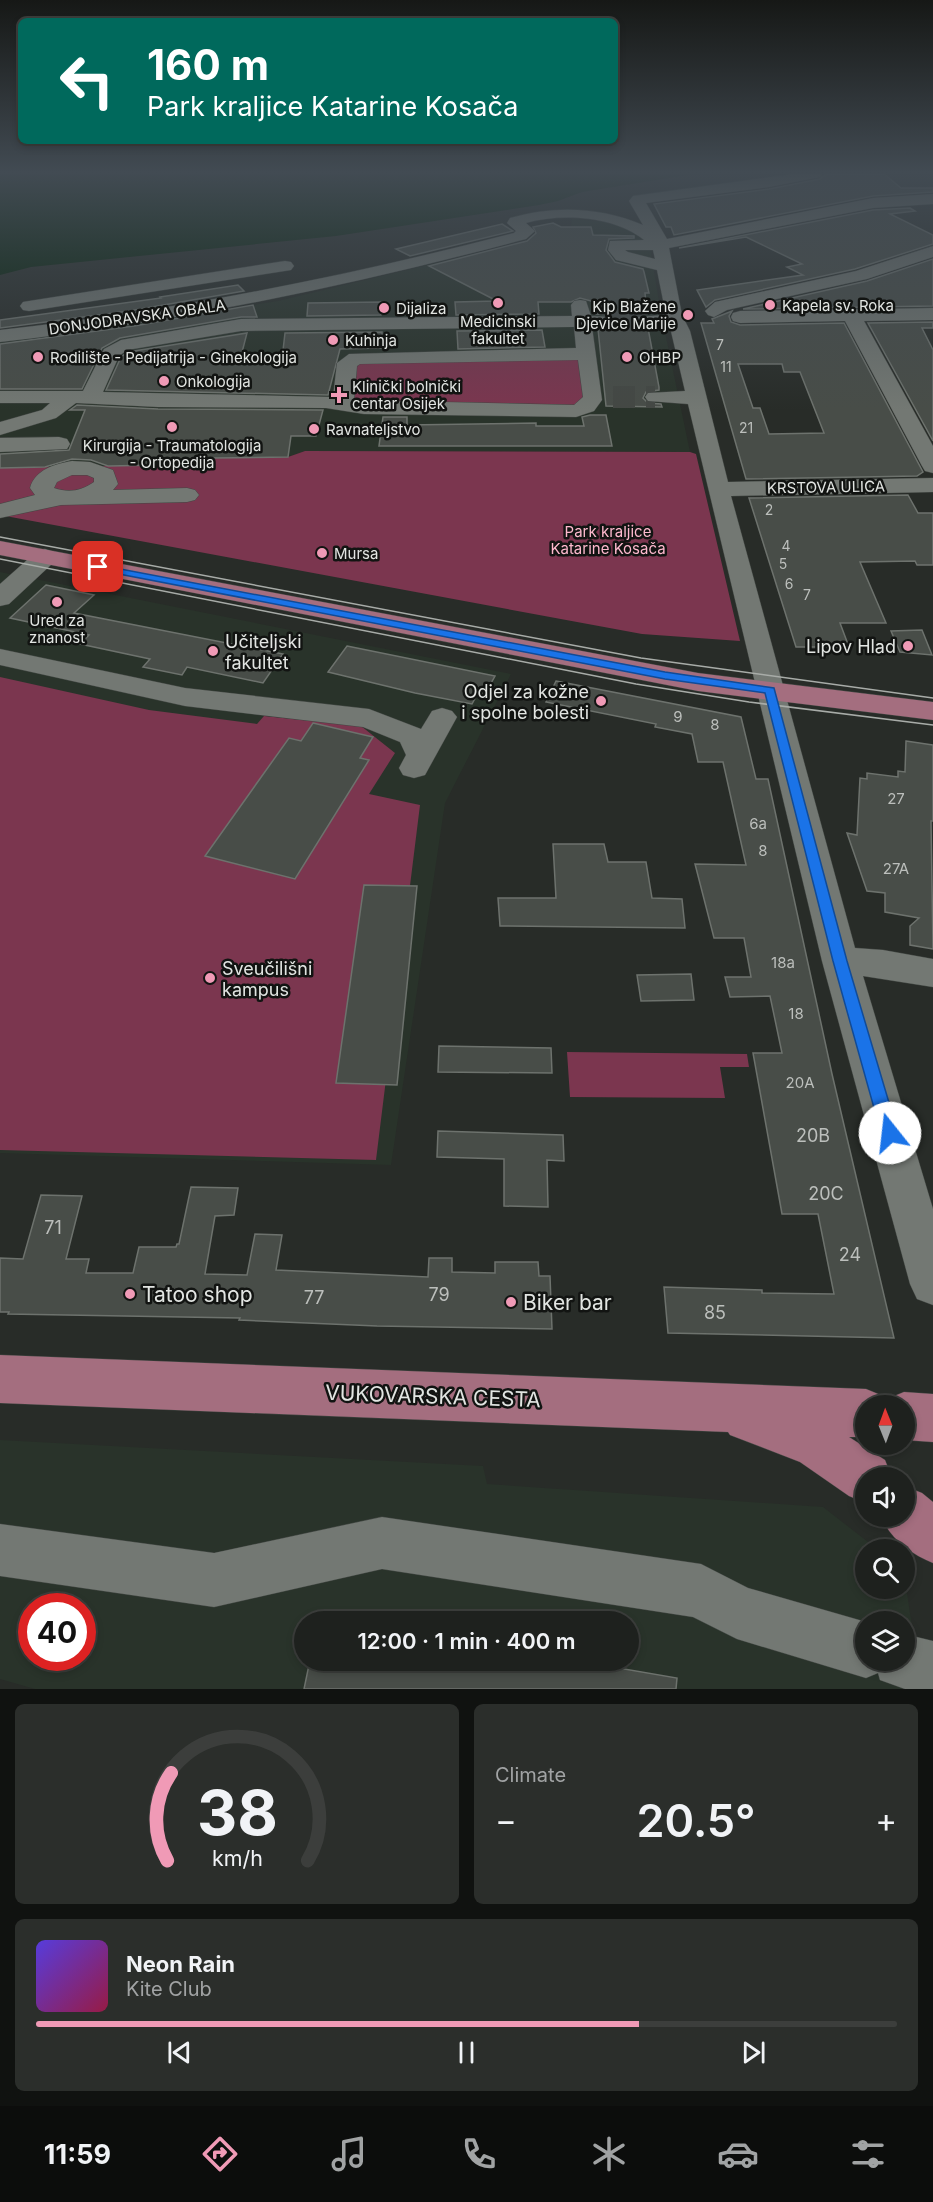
<!DOCTYPE html>
<html lang="en">
<head>
<meta charset="utf-8">
<style>
	:root { --surface:#1e211e; --page:#2b2e2b; --text:#f1f3f6; --muted:#a1a3a4; --line:#3c3e3c; --accent:#f09ab6 }
	body { margin:0; font-family:Inter,sans-serif; background:var(--page); color:var(--text); height:100vh; display:flex; flex-direction:column; font-size:22px; white-space:nowrap }
	* { box-sizing:border-box; margin:0 }
	p { font-size:20px; color:var(--muted) }
	.icon { flex:none; width:33px; height:33px; fill:none; stroke:currentColor; stroke-width:2; stroke-linecap:round; stroke-linejoin:round }
	.map { position:relative; height:1689px; overflow:hidden }
	.details { display:flex; flex-direction:column; gap:15px; padding:15px; background:#101210; flex:1 }
	.details>* { flex:none }
	.banner { position:absolute; left:18px; top:18px; width:600px; height:126px; border-radius:9px; box-shadow:0 3px 9px #0003,0 0 0 2px var(--line); background:#00695c; color:#fff; overflow:hidden }
	.needle { width:39px; rotate:359deg }
	.controls { position:absolute; left:855px; top:1395px; display:grid; gap:12px }
	.controls a { display:grid; place-items:center; width:60px; height:60px; border-radius:50%; background:var(--surface); box-shadow:0 3px 9px #0003,0 0 0 2px var(--line); font-size:30px }
	.speed { position:absolute; left:18px; top:1593px; display:flex; gap:12px; font-size:30px; font-weight:700; text-align:center }
	.speed>* { display:grid; place-content:center; width:78px; height:78px; border-radius:50%; background:var(--surface); box-shadow:0 3px 9px #0003,0 0 0 2px var(--line); line-height:1 }
	.speed .limit { border:9px solid #d22; background:#fff; color:#111 }
	.pin { position:absolute; display:grid; place-items:center; width:51px; height:51px; color:#fff; margin:-26px; border-radius:12px; box-shadow:0 3px 9px #0006 }
	.me { position:absolute; width:66px; margin:-33px; rotate:344deg; stroke-linejoin:round; filter:drop-shadow(0 0 4px #0008) }
	.turn { display:flex; align-items:center; gap:21px; height:126px; padding:0 30px; font-size:27px }
	.turn .icon { width:78px; height:78px; stroke-width:2.5 }
	.turn b { display:block; font-size:42px; line-height:51px }
	.big { font-size:45px; font-weight:600; line-height:1.1 }
	.details .tile { flex:1; display:flex; flex-direction:column; justify-content:center; gap:9px; min-width:0; padding:0 21px; border-radius:9px; background:var(--page) }
	.details .dial { align-items:center; gap:0 }
	.dial svg { height:156px; overflow:visible; fill:none; stroke:var(--line); stroke-width:7; stroke-linecap:round; text-anchor:middle }
	.dial text { fill:var(--text); stroke:none }
	.song { display:flex; align-items:center; gap:18px }
	.cover { width:72px; height:72px; border-radius:9px; background:linear-gradient(135deg,hsl(250 70% 55%),hsl(340 70% 35%)) }
	.played { height:6px; border-radius:3px; background:linear-gradient(90deg,var(--accent) 70%,var(--line) 70%) }
	.keys { display:flex; justify-content:space-around; direction:ltr }
	.heat { display:flex; justify-content:space-between; align-items:center; font-size:33px; direction:ltr }
	.details .tiles { flex:1; display:grid; gap:15px; grid-template-columns:1fr 1fr }
	.tile:last-child { grid-column:span 2 }
	.trip { position:absolute; left:294px; top:1611px; width:345px; height:60px; border-radius:30px; background:var(--surface); box-shadow:0 3px 9px #0003,0 0 0 2px var(--line); font-weight:600; line-height:60px; text-align:center }
	.dock { display:flex; height:96px; justify-content:space-around; align-items:center; background:#0c0d0c; color:var(--muted) }
	.dock .icon { width:42px; height:42px }
	.dock .active { color:var(--accent) }
	.dock b { font-size:27px; color:var(--text) }
	.map>svg:first-child { display:block }
	.built { fill:#29332a; fill-rule:evenodd }
	.green { fill:#7b364f }
	.water { fill:#001f05 }
	.building { fill:#484d48; stroke:#6d726d; stroke-width:1.5; fill-rule:evenodd }
	.lines { fill:none; stroke-linecap:round; stroke-linejoin:round }
	.minor-tunnel-far1 { stroke:#444844; stroke-width:16; stroke-dasharray:16 8; stroke-linecap:butt }
	.minor-tunnel { stroke:#444844; stroke-width:22; stroke-dasharray:22 11; stroke-linecap:butt }
	.minor-casing { stroke:#424743; stroke-width:1 }
	.major-casing { stroke:#424743; stroke-width:1 }
	.minor { fill:#737873; fill-rule:evenodd }
	.major { fill:#a46e7f; fill-rule:evenodd }
	.tram { stroke:#a8aca8; stroke-width:1.5 }
	.route { fill:#1a73e8; stroke:#114b97; stroke-width:1.5 }
	.poi-dot { fill:#f09ab6; stroke:#121412; stroke-width:2 }
	.labels { text-anchor:middle; dominant-baseline:central; stroke-width:5; stroke-linejoin:round; paint-order:stroke }
	.far-number-label { font-size:14px; fill:#bcbfbc }
	.far-poi-label { font-size:15px; fill:#e2e5e2; stroke:#121412; text-anchor:start }
	.far-street-label { font-size:15px; fill:#e2e5e2; stroke:#121412 }
	.far-park-label { font-size:15px; fill:#feb9ce; stroke:#121412 }
	.number-label { font-size:15px; fill:#bcbfbc }
	.poi-label { font-size:18px; fill:#e2e5e2; stroke:#121412; text-anchor:start }
	.near-number-label { font-size:18px; fill:#bcbfbc }
	.near-poi-label { font-size:21px; fill:#e2e5e2; stroke:#121412; text-anchor:start }
	.near-street-label { font-size:21px; fill:#e2e5e2; stroke:#121412 }
</style>
</head>
<body>
<div class="map">
<svg width="933" height="1689" viewBox="0 0 933 1689">
	<rect width="100%" height="100%" fill="#282c28"/>
	<g class="built">
		<polygon points="572,219 618,222 649,242 661,313 690,452 305,451 288,457 215,458 213,464 0,468 0,339 139,323 278,301 540,238 570,238"/>
		<polygon points="0,572 511,674 445,803 391,1165 0,1153"/>
		<path d="M0,1440L483,1466L487,1484L823,1507L877,1549L866,1550V1588H904L905,1580L918,1666L920,1689H35L0,1679ZM32,1606H82V1658H32ZM304,1622H628V1660H304ZM866,1622H904V1660H866Z"/>
	</g>
	<g class="green">
		<polygon points="581,358 589,402 577,407 349,400 354,362"/>
		<polygon points="305,451 690,452 696,454 740,641 642,634 0,515 0,468 212,464 214,458 288,457"/>
		<polygon points="0,677 149,710 257,724 264,716 361,726 395,753 369,794 420,805 376,1160 0,1150"/>
		<polygon points="567,1052 747,1054 749,1067 720,1067 725,1098 570,1097"/>
	</g>
	<polygon class="water" points="0,174 694,174 582,192 558,201 539,205 336,236 31,267 0,275"/>
	<g class="building">
		<polygon points="842,174 884,174 901,188 933,188 933,192 873,196 674,235 671,227 666,227 654,204 769,189 820,179 824,175"/>
		<polygon points="910,208 915,211 890,214 933,235 933,244 855,269 715,300 706,307 697,290 803,275 787,267 802,264 746,237 679,248 873,210"/>
		<polygon points="553,223 561,227 591,227 593,235 634,236 634,238 609,239 606,250 615,262 643,269 644,272 649,293 645,293 647,314 635,315 631,322 635,327 648,328 659,387 659,390 646,392 643,398 648,403 661,404 662,407 606,406 598,329 611,327 615,320 611,315 596,314 595,302 580,298 571,302 538,302 539,314 456,315 455,302 497,301 429,266 527,241 536,233 533,227"/>
		<polygon points="502,224 513,231 410,256 396,249"/>
		<polygon points="933,259 933,306 743,309 867,281"/>
		<polygon points="238,285 244,291 129,311 0,328 0,320 161,298 160,297"/>
		<polygon points="381,302 381,315 307,316 308,303"/>
		<polygon points="253,305 257,317 241,317 120,338 102,348 82,389 0,389 0,344 134,326"/>
		<path d="M732,311L729,316L731,322L740,325L844,323L923,472L917,476L746,479L701,323H714L712,319ZM738,364H782L784,372H800L824,433L769,434L760,408H753Z"/>
		<polygon points="933,322 933,328 922,328 933,350 933,441 868,323"/>
		<polygon points="542,330 545,347 458,349 457,331"/>
		<polygon points="382,332 382,348 340,349 328,395 106,390 121,357 128,352 247,333 240,360 282,359 285,333"/>
		<polygon points="77,405 158,409 323,410 316,436 291,436 288,457 214,458 213,464 108,466 91,460 72,459 45,467 0,468 0,454 69,450 85,410 70,410"/>
		<polygon points="590,415 606,415 612,446 379,446 383,417 407,417 407,425 536,423 536,426 584,426 582,417"/>
		<polygon points="908,495 918,513 933,513 933,565 917,565 915,561 860,562 886,623 840,623 849,647 796,647 749,498"/>
		<polygon points="46,585 94,595 74,613 283,654 263,683 187,667 182,675 143,667 150,659 80,644 89,635 10,618"/>
		<polygon points="922,630 932,655 900,652 891,631"/>
		<polygon points="347,646 495,676 485,694 478,693 472,704 415,693 328,672"/>
		<polygon points="556,681 741,717 756,779 768,779 832,1074 894,1338 668,1333 664,1287 762,1290 762,1293 834,1294 818,1214 782,1214 753,1053 782,1053 770,996 730,997 725,977 751,977 744,938 714,938 695,864 746,865 723,762 698,762 692,734 655,727 656,724 546,702"/>
		<polygon points="313,723 373,737 360,758 369,760 295,879 205,856 289,738 301,741"/>
		<polygon points="906,741 933,745 933,821 931,821 933,949 910,945 910,926 919,918 885,912 885,893 867,891 847,833 857,835 860,778 867,779 867,773 898,777 898,771 905,772"/>
		<polygon points="553,844 604,844 608,862 646,862 652,898 682,899 685,928 500,926 498,898 556,898"/>
		<polygon points="364,885 417,886 397,1085 336,1083"/>
		<polygon points="691,974 694,1000 641,1001 637,975"/>
		<polygon points="439,1046 551,1048 552,1073 438,1072"/>
		<polygon points="438,1131 563,1135 564,1161 547,1160 548,1207 504,1206 504,1159 437,1157"/>
		<polygon points="191,1187 238,1188 234,1215 215,1216 205,1274 247,1275 255,1234 282,1235 276,1270 428,1277 429,1258 452,1258 452,1272 495,1273 495,1262 538,1262 539,1276 550,1276 552,1329 377,1326 239,1320 240,1318 8,1314 9,1312 0,1312 0,1258 23,1259 41,1195 82,1196 66,1259 89,1259 86,1273 133,1273 139,1247 176,1247 177,1244 179,1244"/>
		<polygon points="310,1660 572,1660 677,1678 676,1689 304,1689"/>
	</g>
	<g class="lines">
		<polyline class="minor-tunnel-far1" points="605,321 642,321"/>
		<polyline class="minor-tunnel" points="613,397 655,397"/>
		<defs>
			<g id="minor">
				<path d="M793,174H822L820,177L769,187L646,203L667,239L873,198L933,194V204L873,208L669,248L682,315L690,331L728,482L933,478V492L731,496L855,948L883,950L933,959V987L863,976L933,1209V1305L917,1299L910,1284L822,961L688,404L648,401L645,397L648,393L685,391L670,327L635,325L633,321L635,317L666,315L657,270L616,260L608,250L610,241L644,240C614,216 562,213 526,223L535,231L526,239C352,285 179,322 0,342V330C174,311 344,277 514,233L516,231L507,223L510,218C555,205 601,207 643,225L629,201L633,196ZM625,250H653L655,259L628,252Z"/>
				<polygon points="933,246 933,257 867,279 727,310 714,317 708,315 705,311 715,302 856,271"/>
				<polygon points="285,261 291,262 294,266 291,270 29,311 23,310 20,306 23,302 29,301"/>
				<path d="M580,300L586,301L591,316L611,317L613,321L611,325L592,327L602,400L594,411L576,417L364,414L326,408L158,407L76,403L56,418L0,435V422L42,410L50,403H0V391H83L104,349L121,340L241,319L572,316L571,305L574,301ZM574,327L576,348L349,354L337,363L333,397L103,392L119,356L127,350L241,331ZM578,360L583,397L574,405L354,400L357,366L360,364Z"/>
				<polygon points="933,308 933,320 864,321 933,446 933,473 925,471 922,466 845,321 740,323 733,321 731,317 733,313 740,311"/>
				<polygon points="59,437 67,439 70,444 67,449 0,452 0,438"/>
				<path d="M72,461L90,462L113,470L118,484L113,490L187,488L195,490L199,495L195,500L187,502L61,505L0,518V504L35,495L30,488C35,469 56,464 72,461ZM72,475H87L94,478V482C81,491 69,493 54,488L57,482Z"/>
				<polygon points="45,549 54,552 58,557 54,562 9,604 0,606 0,584 36,552"/>
				<polygon points="0,649 185,688 369,709 421,729 432,711 442,708 452,711 457,717 425,775 414,778 403,775 399,768 406,755 400,742 363,727 185,706 0,665"/>
				<polygon points="382,1517 701,1564 748,1588 866,1622 866,1660 904,1660 904,1634 933,1641 933,1689 905,1689 880,1680 878,1673 866,1678 737,1639 693,1617 382,1569 214,1607 0,1576 0,1524 214,1553"/>
			</g>
			<g id="major">
				<polygon points="0,541 698,673 933,702 933,720 698,691 0,555"/>
				<polygon points="0,1355 866,1389 883,1396 886,1402 887,1399 904,1392 933,1394 933,1442 904,1440 904,1406 866,1406 866,1437 849,1437 885,1460 892,1478 866,1478 866,1503 849,1496 800,1462 730,1435 728,1432 0,1403"/>
				<path d="M904,1486L922,1493L933,1502V1563C911,1554 890,1539 881,1516H904Z"/>
			</g>
		</defs>
		<use href="#minor" class="minor-casing"/>
		<use href="#major" class="major-casing"/>
		<use href="#minor" class="minor"/>
		<use href="#major" class="major"/>
		<g class="tram">
			<polyline points="0,537 641,658 933,698"/>
			<polyline points="0,559 636,684 749,702 933,725"/>
		</g>
	</g>
	<linearGradient id="sky" x2="0" y2="1"><stop stop-color="#161816"/><stop offset="0.42" stop-color="#424b53"/><stop offset="1" stop-color="#424b53" stop-opacity="0"/></linearGradient>
	<rect width="933" height="410" fill="url(#sky)"/>
	<polygon class="route" points="94,564 665,672 774,688 847,961 898,1133 896,1138 890,1141 884,1138 881,1133 833,961 765,693 665,679 98,570 94,569"/>
	<g class="poi-dot">
		<circle cx="498" cy="303" r="6"/>
		<circle cx="770" cy="305" r="6"/>
		<circle cx="384" cy="308" r="6"/>
		<circle cx="688" cy="315" r="6"/>
		<circle cx="333" cy="340" r="6"/>
		<circle cx="38" cy="357" r="6"/>
		<circle cx="627" cy="357" r="6"/>
		<circle cx="164" cy="381" r="6"/>
		<path d="M336 386h6v6h6v6h-6v6h-6v-6h-6v-6h6z"/>
		<circle cx="172" cy="427" r="6"/>
		<circle cx="314" cy="429" r="6"/>
		<circle cx="322" cy="553" r="6"/>
		<circle cx="57" cy="602" r="6"/>
		<circle cx="908" cy="646" r="6"/>
		<circle cx="213" cy="651" r="6"/>
		<circle cx="601" cy="701" r="6"/>
		<circle cx="210" cy="978" r="6"/>
		<circle cx="130" cy="1294" r="6"/>
		<circle cx="511" cy="1302" r="6"/>
	</g>
	<g class="labels">
		<g class="far-number-label">
			<text x="720" y="344">7</text>
			<text x="726" y="366">11</text>
			<text x="746" y="427">21</text>
			<text x="769" y="509">2</text>
			<text x="786" y="545">4</text>
			<text x="783" y="563">5</text>
			<text x="789" y="583">6</text>
			<text x="807" y="594">7</text>
		</g>
		<g class="far-poi-label">
			<text x="782" y="305">Kapela sv. Roka</text>
			<text x="676" y="306" text-anchor="end">Kip Blažene<tspan x="676" dy="17">Djevice Marije</tspan></text>
			<text x="396" y="308">Dijaliza</text>
			<text x="498" y="321" text-anchor="middle">Medicinski<tspan x="498" dy="17">fakultet</tspan></text>
			<text x="345" y="340">Kuhinja</text>
			<text x="50" y="357">Rodilište - Pedijatrija - Ginekologija</text>
			<text x="639" y="357">OHBP</text>
			<text x="176" y="381">Onkologija</text>
			<text x="352" y="386">Klinički bolnički<tspan x="352" dy="17">centar Osijek</tspan></text>
			<text x="326" y="429">Ravnateljstvo</text>
			<text x="172" y="445" text-anchor="middle">Kirurgija - Traumatologija<tspan x="172" dy="17">- Ortopedija</tspan></text>
			<text x="334" y="553">Mursa</text>
			<text x="57" y="620" text-anchor="middle">Ured za<tspan x="57" dy="17">znanost</tspan></text>
		</g>
		<g class="far-street-label">
			<text transform="translate(137 317) rotate(-8)">DONJODRAVSKA OBALA</text>
			<text transform="translate(826 487) rotate(-1)">KRSTOVA ULICA</text>
		</g>
		<g class="far-park-label">
			<text x="608" y="531">Park kraljice<tspan x="608" dy="17">Katarine Kosača</tspan></text>
		</g>
		<g class="number-label">
			<text x="678" y="716">9</text>
			<text x="715" y="724">8</text>
			<text x="896" y="798">27</text>
			<text x="758" y="823">6a</text>
			<text x="763" y="850">8</text>
			<text x="896" y="868">27A</text>
			<text x="783" y="962">18a</text>
			<text x="796" y="1013">18</text>
			<text x="800" y="1082">20A</text>
		</g>
		<g class="poi-label">
			<text x="225" y="641">Učiteljski<tspan x="225" dy="21">fakultet</tspan></text>
			<text x="896" y="646" text-anchor="end">Lipov Hlad</text>
			<text x="589" y="691" text-anchor="end">Odjel za kožne<tspan x="589" dy="21">i spolne bolesti</tspan></text>
			<text x="222" y="968">Sveučilišni<tspan x="222" dy="21">kampus</tspan></text>
		</g>
		<g class="near-number-label">
			<text x="813" y="1135">20B</text>
			<text x="826" y="1193">20C</text>
			<text x="53" y="1227">71</text>
			<text x="850" y="1254">24</text>
			<text x="439" y="1294">79</text>
			<text x="314" y="1297">77</text>
			<text x="715" y="1312">85</text>
		</g>
		<g class="near-poi-label">
			<text x="142" y="1294">Tatoo shop</text>
			<text x="523" y="1302">Biker bar</text>
		</g>
		<g class="near-street-label">
			<text transform="translate(433 1396) rotate(2)">VUKOVARSKA CESTA</text>
		</g>
	</g>
</svg>
<div class="controls">
<a><svg class="needle" viewBox="-14 -14 28 28"><path d="M0-13l5 13h-10z" fill="#e53935"/><path d="M0 13l5-13h-10z" fill="#a1a3a4"/></svg></a>
<a><svg class="icon" aria-label="sound" viewBox="0 0 24 24"><path d="M4 9h4l5-4v14l-5-4H4zM17 9q2 3 0 6"/></svg></a>
<a><svg class="icon" aria-label="search" viewBox="0 0 24 24"><circle cx="10" cy="10" r="6"/><path d="M15 15l6 6"/></svg></a>
<a><svg class="icon" aria-label="layers" viewBox="0 0 24 24"><path d="M12 4l9 5-9 5-9-5zM3 14l9 5 9-5"/></svg></a>
</div>
<div class="speed"><div class="limit">40</div></div>
<div class="pin" style="left:98px;top:567px;background:#d93025"><svg class="icon" aria-label="arrive" viewBox="0 0 24 24"><path d="M6 21V4h12l-3 4 3 4H6"/></svg></div>
<svg class="me" style="left:890px;top:1133px" viewBox="-20 -20 40 40"><circle r="19" fill="#fff"/><path d="M0-13L10 11 0 6-10 11z" fill="#1a73e8"/></svg>
<div class="trip">12:00 · 1 min · 400 m</div>
<div class="banner">
<div class="turn"><svg class="icon" aria-label="left" viewBox="0 0 24 24"><path d="M17 20v-9H6M10 6l-5 5 5 5"/></svg><div><b>160 m</b>Park kraljice Katarine Kosača</div></div>
</div>
</div>
<section class="details">
<div class="tiles">
<div class="tile dial"><svg viewBox="0 0 100 80">
<path d="M14 69A42 42 0 1 1 86 69"/>
<path d="M14 69A42 42 0 0 1 16 24" stroke="#f09ab6"/>
<text x="50" y="56" font-size="32" font-weight="700">38</text>
<text x="50" y="72" font-size="11">km/h</text>
</svg></div>
<div class="tile"><p>Climate</p>
<div class="heat"><a>−</a><b class="big">20.5°</b><a>+</a></div>
</div>
<div class="tile">
<div class="song"><i class="cover"></i><div><b>Neon Rain</b><p>Kite Club</p></div></div>
<div class="played"></div>
<div class="keys"><svg class="icon" aria-label="previous" viewBox="0 0 24 24"><path d="M18 5L8 12l10 7zM5 5v14"/></svg><svg class="icon" aria-label="pause" viewBox="0 0 24 24"><path d="M8 5v14M16 5v14"/></svg><svg class="icon" aria-label="next" viewBox="0 0 24 24"><path d="M6 5l10 7-10 7zM19 5v14"/></svg></div>
</div>
</div>
</section>
<nav class="dock">
<b>11:59</b>
<svg class="icon active" aria-label="directions" viewBox="0 0 24 24"><path d="M12 3l9 9-9 9-9-9zM9 14v-3h6M13 9l2 2-2 2"/></svg>
<svg class="icon" aria-label="music" viewBox="0 0 24 24"><path d="M9 18V5l10-2v13"/><circle cx="6" cy="18" r="3"/><circle cx="16" cy="16" r="3"/></svg>
<svg class="icon" aria-label="phone" viewBox="0 0 24 24"><path d="M5 4h4l2 5-3 2q2 4 5 5l2-3 5 2v4C11 20 4 13 5 4z"/></svg>
<svg class="icon" aria-label="climate" viewBox="0 0 24 24"><path d="M12 3v18M4 7l16 10M4 17L20 7"/></svg>
<svg class="icon" aria-label="car" viewBox="0 0 24 24"><path d="M5 17H2v-5l4-1 3-4h7l3 4 3 1v5h-3M9 17h6M6 11h13"/><circle cx="7" cy="17" r="2"/><circle cx="17" cy="17" r="2"/></svg>
<svg class="icon" aria-label="filters" viewBox="0 0 24 24"><path d="M4 7h16M4 17h16"/><circle cx="9" cy="7" r="2"/><circle cx="15" cy="17" r="2"/></svg>
</nav>
</body>
</html>
